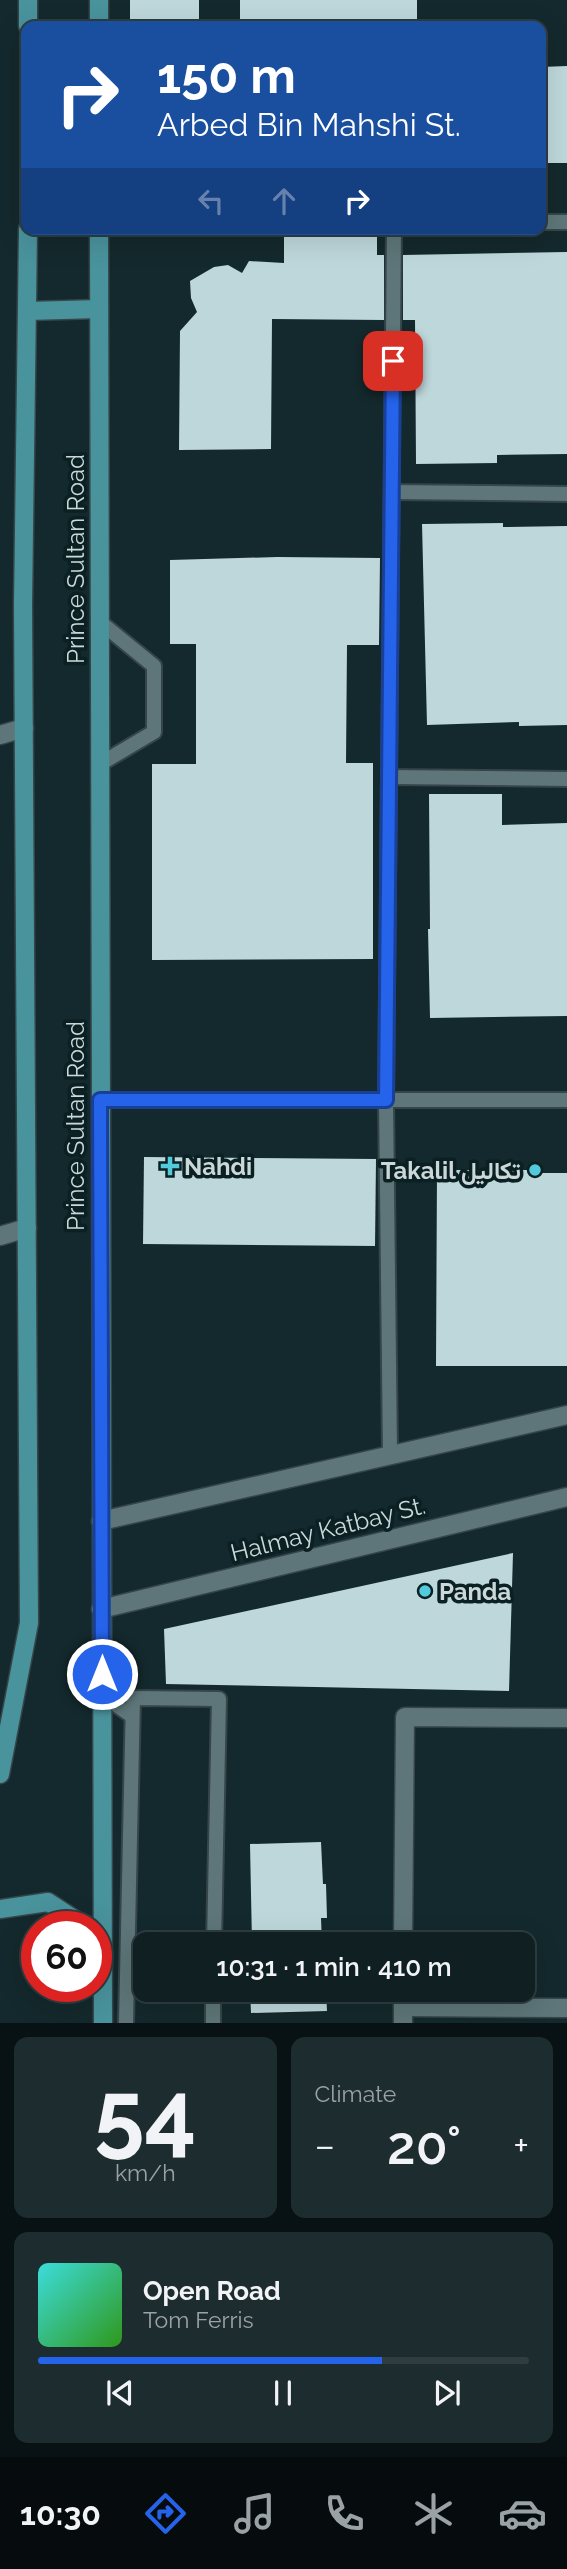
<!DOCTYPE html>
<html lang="en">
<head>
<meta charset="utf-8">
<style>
	:root { --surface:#0f1f22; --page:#1d2c2f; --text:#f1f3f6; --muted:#9ba2a5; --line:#2f3d40; --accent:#2563eb }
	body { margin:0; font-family:Raleway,Vazirmatn,sans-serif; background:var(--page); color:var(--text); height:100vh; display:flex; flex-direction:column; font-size:26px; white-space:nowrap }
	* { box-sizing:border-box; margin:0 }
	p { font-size:23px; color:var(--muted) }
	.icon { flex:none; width:38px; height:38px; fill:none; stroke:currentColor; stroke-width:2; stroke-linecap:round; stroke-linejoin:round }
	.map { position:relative; height:2023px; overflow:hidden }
	.details { display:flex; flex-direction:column; gap:14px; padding:14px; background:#081113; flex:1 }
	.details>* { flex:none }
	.guide { position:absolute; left:21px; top:21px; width:525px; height:214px; border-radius:14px; box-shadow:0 7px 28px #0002,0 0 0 2px var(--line); background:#1a4fa0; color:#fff; overflow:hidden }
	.speed { position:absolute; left:21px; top:1911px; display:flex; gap:14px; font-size:35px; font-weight:700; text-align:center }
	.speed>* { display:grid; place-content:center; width:91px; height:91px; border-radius:50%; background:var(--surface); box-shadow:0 7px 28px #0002,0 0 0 2px var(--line); line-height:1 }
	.speed .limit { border:10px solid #d22; background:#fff; color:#111 }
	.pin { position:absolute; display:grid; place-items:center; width:60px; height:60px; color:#fff; margin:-30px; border-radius:14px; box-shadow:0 4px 10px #0006 }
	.me { position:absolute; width:77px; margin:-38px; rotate:0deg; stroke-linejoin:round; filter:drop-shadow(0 0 5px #0008) }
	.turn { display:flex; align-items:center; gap:24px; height:147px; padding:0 21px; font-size:32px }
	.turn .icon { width:91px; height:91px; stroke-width:2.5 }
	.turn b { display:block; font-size:49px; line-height:60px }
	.lanes { display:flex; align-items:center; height:66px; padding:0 21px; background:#0003; justify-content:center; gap:35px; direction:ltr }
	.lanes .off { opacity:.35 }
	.big { font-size:52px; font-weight:600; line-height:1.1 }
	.details .widget { flex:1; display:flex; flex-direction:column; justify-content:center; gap:10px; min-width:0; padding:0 24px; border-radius:14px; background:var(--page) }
	.details .dial { align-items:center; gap:0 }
	.dial b { font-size:91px; line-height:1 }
	.song { display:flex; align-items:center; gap:21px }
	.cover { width:84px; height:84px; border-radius:10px; background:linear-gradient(135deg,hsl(180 70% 55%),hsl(110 70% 35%)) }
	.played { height:7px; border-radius:4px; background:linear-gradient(90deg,var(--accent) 70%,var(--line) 70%) }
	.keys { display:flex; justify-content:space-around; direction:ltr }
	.heat { display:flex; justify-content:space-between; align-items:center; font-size:38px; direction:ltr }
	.details .tiles { flex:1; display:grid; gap:14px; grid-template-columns:1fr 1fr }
	.widget:last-child { grid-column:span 2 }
	.trip { position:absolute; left:133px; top:1932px; width:402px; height:70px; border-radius:14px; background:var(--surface); box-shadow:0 7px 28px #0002,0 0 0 2px var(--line); font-weight:600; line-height:70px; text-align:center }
	.tabs { display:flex; height:112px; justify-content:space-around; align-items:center; background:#060c0e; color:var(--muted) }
	.tabs .icon { width:49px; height:49px }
	.tabs .active { color:var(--accent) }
	.tabs b { font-size:32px; color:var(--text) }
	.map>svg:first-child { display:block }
	.building { fill:#bdd7db }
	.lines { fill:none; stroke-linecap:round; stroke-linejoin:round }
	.service-casing { stroke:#354548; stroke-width:18 }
	.minor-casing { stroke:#354548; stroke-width:21 }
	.tertiary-casing { stroke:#354548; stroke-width:21 }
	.primary-casing { stroke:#354548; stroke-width:21 }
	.service { stroke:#5e7679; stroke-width:14 }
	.minor { stroke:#5e7679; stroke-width:18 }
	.tertiary { stroke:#5e7679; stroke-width:18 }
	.primary { stroke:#49939d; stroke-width:18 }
	.route-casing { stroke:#184099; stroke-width:18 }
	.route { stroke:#2563eb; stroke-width:12 }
	.poi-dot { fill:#53cadc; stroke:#0a2023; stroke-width:2.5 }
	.labels { text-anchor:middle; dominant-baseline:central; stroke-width:7; stroke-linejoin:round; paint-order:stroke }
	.street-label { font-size:24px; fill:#cbd7d9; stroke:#0a2023 }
	.poi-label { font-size:24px; font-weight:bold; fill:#cbd7d9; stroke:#0a2023; text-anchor:start }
</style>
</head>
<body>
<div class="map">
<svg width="567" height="2023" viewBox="0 0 567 2023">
	<rect width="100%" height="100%" fill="#14292d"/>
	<g class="building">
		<rect x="130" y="0" width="69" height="26"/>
		<rect x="240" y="0" width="177" height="26"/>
		<polygon points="567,66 567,163 541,163 541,67"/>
		<polygon points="284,231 377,232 377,255 384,255 384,320 272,319 271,449 179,450 180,331 197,312 191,298 190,281 214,267 228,265 242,273 249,261 284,263"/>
		<polygon points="567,252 567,454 497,455 497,463 416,464 415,320 403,320 403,255"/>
		<polygon points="503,523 503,527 567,526 567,725 519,726 519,722 427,725 422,524"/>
		<polygon points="277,557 380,558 379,645 347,645 346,763 373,763 373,959 152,960 152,764 196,764 196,644 170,644 170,560"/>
		<polygon points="429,794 502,794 502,825 567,823 567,1016 430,1018 428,929 430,929"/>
		<polygon points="144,1157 376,1159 375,1246 143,1244"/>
		<polygon points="437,1170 538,1170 538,1173 567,1173 567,1366 436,1366"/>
		<polygon points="513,1553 509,1691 166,1684 164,1629"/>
		<polygon points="321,1842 323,1884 326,1884 327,1918 321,1918 322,1944 252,1944 250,1844"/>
		<polygon points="250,1990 326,1990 327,2011 251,2013"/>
	</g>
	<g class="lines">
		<defs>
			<g id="service">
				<polyline points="541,222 567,222"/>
				<polyline points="392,492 567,494"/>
				<polyline points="100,622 154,666 154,732 100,764"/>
				<polyline points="389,777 567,779"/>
				<polyline points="100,1100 567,1100"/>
				<polyline points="390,1454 386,1100 394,229"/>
				<polyline points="102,1695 132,1716"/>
				<polyline points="126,2023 133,1698 219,1699 214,1944"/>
				<polyline points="213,2023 213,1990"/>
			</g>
			<g id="minor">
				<polyline points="0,735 24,728"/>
				<polyline points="0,1236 27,1228"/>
				<polyline points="403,1944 405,1717 567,1718"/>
				<polyline points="403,2007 567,2008"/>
				<polyline points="403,2023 403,1990"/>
			</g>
			<g id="tertiary">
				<polyline points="101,1521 567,1415"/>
				<polyline points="101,1609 567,1497"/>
			</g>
			<g id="primary">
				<polyline points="99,0 99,26"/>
				<polyline points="28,26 28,0"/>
				<polyline points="99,229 103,2023"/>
				<polyline points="28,311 99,309"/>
				<polyline points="0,1774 29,1623 23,605 28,229"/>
				<polyline points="0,1909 48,1902 74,1919 78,1927"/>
			</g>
		</defs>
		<use href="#service" class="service-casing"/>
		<use href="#minor" class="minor-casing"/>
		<use href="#tertiary" class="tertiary-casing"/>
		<use href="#primary" class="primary-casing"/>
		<use href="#service" class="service"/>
		<use href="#minor" class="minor"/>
		<use href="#tertiary" class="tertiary"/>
		<use href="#primary" class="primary"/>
	</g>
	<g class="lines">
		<defs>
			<polyline id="route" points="102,1674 100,1100 386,1100 393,361"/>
		</defs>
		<use href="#route" class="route-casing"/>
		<use href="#route" class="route"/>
	</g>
	<g class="poi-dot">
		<path d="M166.5 1155.5h7v7h7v7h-7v7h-7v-7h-7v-7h7z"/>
		<circle cx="535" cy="1170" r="7"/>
		<circle cx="425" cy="1591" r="7"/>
	</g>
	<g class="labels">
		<g class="street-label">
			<text transform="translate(75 559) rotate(-90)">Prince Sultan Road</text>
			<text transform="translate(75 1126) rotate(-90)">Prince Sultan Road</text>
			<text transform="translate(328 1529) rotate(-14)">Halmay Katbay St.</text>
		</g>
		<g class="poi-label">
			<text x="184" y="1166">Nahdi</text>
			<text x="521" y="1170" text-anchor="end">Takalil تكاليل</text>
			<text x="439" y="1591">Panda</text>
		</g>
	</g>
</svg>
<div class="speed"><div class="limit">60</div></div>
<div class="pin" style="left:393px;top:361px;background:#d93025"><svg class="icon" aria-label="arrive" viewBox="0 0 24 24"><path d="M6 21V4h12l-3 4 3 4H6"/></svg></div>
<svg class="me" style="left:102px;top:1674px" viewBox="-20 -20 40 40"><circle r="17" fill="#2563eb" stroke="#fff" stroke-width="3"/><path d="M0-11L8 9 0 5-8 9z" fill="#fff"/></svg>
<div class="trip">10:31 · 1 min · 410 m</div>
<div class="guide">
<div class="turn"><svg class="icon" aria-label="right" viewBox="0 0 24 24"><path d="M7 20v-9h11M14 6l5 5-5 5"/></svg><div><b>150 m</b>Arbed Bin Mahshi St.</div></div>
<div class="lanes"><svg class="icon off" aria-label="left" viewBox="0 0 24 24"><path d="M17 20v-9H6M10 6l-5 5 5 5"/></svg><svg class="icon off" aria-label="ahead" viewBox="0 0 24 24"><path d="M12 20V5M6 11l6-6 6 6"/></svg><svg class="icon" aria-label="right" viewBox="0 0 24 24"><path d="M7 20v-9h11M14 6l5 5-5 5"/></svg></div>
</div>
</div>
<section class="details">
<div class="tiles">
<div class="widget dial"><b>54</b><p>km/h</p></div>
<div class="widget"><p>Climate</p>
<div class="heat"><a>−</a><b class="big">20°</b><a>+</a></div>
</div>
<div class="widget">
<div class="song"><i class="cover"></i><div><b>Open Road</b><p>Tom Ferris</p></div></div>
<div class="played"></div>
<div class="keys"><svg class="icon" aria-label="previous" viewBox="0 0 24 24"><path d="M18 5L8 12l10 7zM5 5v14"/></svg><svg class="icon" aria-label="pause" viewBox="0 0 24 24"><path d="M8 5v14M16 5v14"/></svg><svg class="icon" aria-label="next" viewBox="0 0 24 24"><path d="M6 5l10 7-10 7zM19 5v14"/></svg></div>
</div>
</div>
</section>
<nav class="tabs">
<b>10:30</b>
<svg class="icon active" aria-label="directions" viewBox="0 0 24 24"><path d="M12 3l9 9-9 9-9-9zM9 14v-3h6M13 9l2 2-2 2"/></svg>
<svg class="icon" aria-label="music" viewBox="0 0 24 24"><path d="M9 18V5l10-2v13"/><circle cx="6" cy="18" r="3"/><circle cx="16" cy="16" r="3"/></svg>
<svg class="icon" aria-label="phone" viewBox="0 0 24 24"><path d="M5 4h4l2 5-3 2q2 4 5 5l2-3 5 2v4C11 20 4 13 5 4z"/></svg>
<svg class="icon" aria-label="climate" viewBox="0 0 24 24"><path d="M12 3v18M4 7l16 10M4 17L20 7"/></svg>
<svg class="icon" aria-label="car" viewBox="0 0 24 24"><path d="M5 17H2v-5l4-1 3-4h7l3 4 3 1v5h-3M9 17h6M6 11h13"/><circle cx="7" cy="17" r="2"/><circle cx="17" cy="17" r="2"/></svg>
</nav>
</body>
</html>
